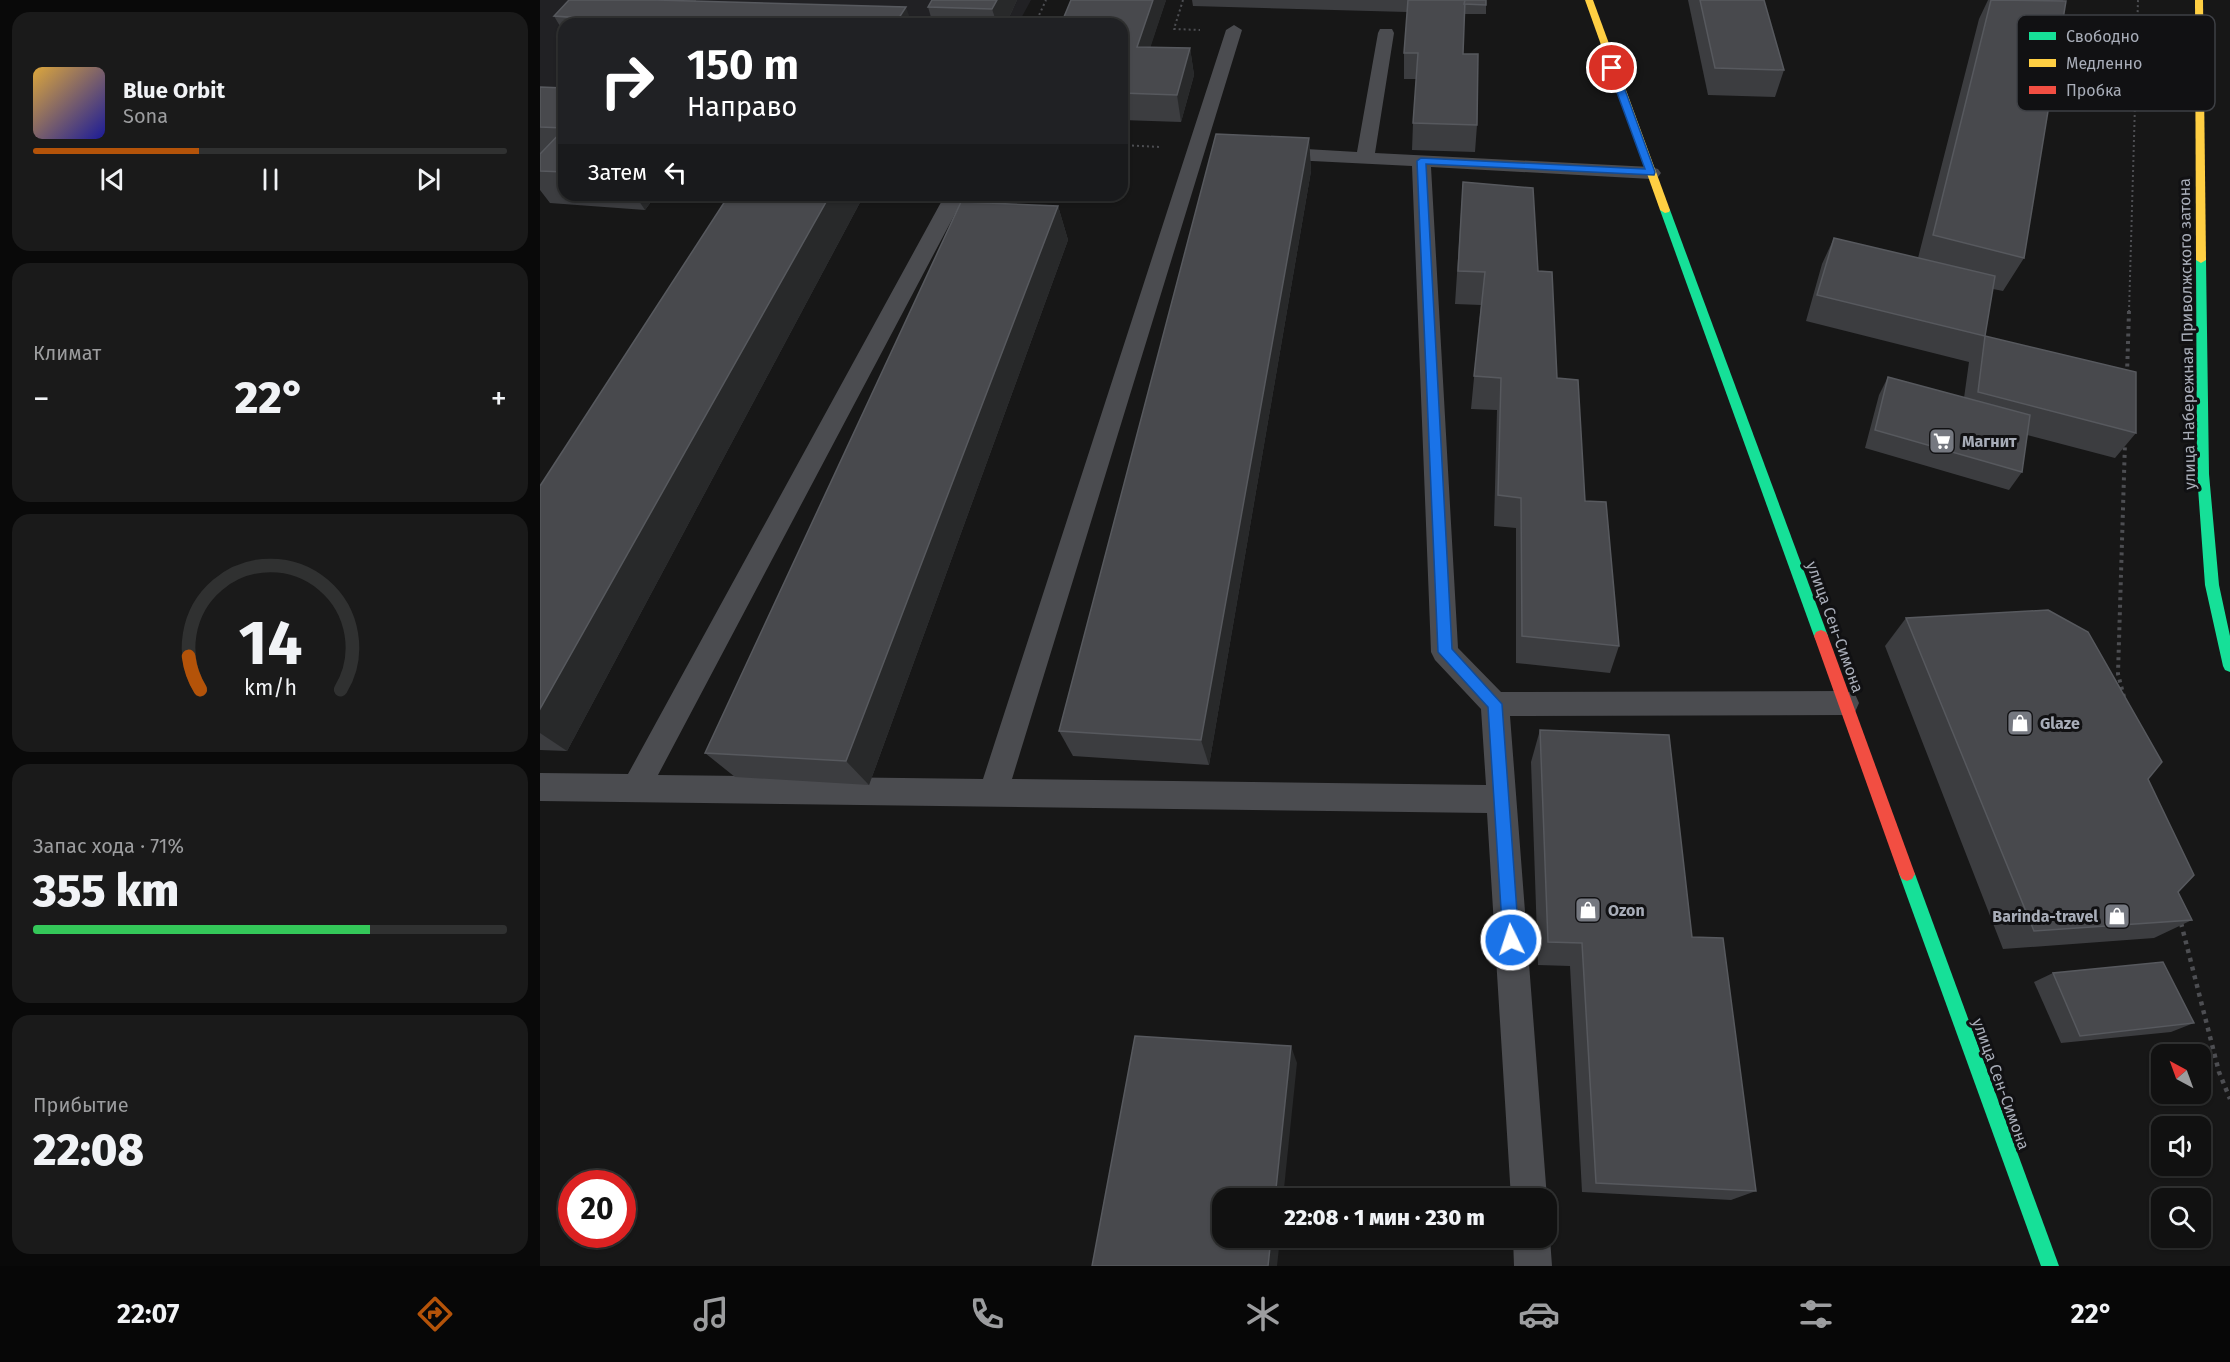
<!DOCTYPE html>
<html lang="ru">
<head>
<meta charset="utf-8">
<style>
	:root { --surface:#111; --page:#1a1a1a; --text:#f1f3f6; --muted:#9c9d9f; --line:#303131; --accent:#b45309 }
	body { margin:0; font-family:"Fira Sans",sans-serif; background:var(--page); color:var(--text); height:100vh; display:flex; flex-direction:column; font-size:22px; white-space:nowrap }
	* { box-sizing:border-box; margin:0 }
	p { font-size:20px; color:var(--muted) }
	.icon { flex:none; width:33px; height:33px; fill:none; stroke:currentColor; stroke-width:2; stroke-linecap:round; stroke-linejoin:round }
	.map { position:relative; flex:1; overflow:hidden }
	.side { display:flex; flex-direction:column; gap:12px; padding:12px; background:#090909; width:540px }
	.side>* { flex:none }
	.hud { position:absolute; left:18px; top:18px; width:570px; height:183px; border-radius:18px; box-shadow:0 2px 4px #0004,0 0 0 2px var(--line); background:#202124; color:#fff; overflow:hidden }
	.needle { width:39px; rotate:319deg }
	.fabs { position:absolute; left:1611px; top:1044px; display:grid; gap:12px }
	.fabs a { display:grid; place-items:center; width:60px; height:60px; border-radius:12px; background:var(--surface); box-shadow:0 2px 4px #0004,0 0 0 2px var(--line); font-size:30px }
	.speed { position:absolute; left:18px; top:1170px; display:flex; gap:12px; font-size:30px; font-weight:700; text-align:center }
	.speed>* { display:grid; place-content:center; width:78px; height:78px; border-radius:50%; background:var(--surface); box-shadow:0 2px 4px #0004,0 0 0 2px var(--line); line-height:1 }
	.speed .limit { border:9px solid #d22; background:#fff; color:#111 }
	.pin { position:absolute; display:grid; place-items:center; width:51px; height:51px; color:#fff; margin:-26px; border:3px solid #fff; border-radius:50%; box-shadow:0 2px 6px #0007 }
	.me { position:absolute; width:66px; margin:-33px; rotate:356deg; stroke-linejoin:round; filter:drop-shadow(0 0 4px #0008) }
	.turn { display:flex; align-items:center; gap:21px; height:126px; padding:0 30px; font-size:27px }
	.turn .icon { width:78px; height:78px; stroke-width:2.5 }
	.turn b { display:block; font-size:42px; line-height:51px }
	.then { display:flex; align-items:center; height:57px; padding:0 30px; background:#0003; gap:12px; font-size:22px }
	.big { font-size:45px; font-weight:800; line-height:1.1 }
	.side .tile { flex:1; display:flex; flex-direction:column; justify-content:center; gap:9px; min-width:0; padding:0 21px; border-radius:18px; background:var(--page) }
	.side .dial { align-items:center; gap:0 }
	.dial svg { height:156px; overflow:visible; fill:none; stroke:var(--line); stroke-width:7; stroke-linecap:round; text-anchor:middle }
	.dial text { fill:var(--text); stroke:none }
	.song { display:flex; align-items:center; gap:18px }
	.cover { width:72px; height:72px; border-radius:9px; background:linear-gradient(135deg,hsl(40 70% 55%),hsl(240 70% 35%)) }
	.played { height:6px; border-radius:3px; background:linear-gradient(90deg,var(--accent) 35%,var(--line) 35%) }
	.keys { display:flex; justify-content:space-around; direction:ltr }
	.heat { display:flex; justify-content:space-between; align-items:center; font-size:33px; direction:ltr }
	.charge { height:9px; border-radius:4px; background:linear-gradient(90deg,#34c759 71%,var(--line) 0) }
	.trip { position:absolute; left:672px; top:1188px; width:345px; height:60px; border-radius:18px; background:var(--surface); box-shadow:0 2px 4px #0004,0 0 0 2px var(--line); font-weight:800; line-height:60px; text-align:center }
	.tab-bar { display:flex; height:96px; justify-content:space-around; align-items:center; background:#070707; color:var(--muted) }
	.tab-bar .icon { width:42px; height:42px }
	.tab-bar .current { color:var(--accent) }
	.tab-bar b { font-size:27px; color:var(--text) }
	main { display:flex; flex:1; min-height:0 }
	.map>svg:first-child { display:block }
	.built { fill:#212124 }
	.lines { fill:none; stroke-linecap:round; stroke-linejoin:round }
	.path-far2 { stroke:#4d4e52; stroke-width:2; stroke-dasharray:2 3; stroke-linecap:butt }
	.path-far1 { stroke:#4d4e52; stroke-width:4; stroke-dasharray:3 4.5; stroke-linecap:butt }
	.path { stroke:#4d4e52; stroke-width:4.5; stroke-dasharray:4 5; stroke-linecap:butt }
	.lane { fill:#4b4c50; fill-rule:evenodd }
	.fast { fill:#16e098; fill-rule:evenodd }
	.slow { fill:#ffcf43; fill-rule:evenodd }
	.jam { fill:#f24e42; fill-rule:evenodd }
	.wall { fill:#3c3d40 }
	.shaded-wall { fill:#28292a }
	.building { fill:#48494d; stroke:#57595e; stroke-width:1.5 }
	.route { fill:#1a73e8; stroke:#114b97; stroke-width:1.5 }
	.labels { text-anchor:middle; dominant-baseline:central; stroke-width:6; stroke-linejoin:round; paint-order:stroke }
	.street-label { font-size:16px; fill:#a8adb8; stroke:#111113 }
	.poi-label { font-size:16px; font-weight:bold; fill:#a8adb8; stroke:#111113; text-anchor:start }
	.key { fill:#111113; stroke:#3e4045; stroke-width:1.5 }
	.key-label { font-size:16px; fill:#a8adb8 }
</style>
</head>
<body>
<main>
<section class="side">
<div class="tile">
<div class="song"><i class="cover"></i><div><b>Blue Orbit</b><p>Sona</p></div></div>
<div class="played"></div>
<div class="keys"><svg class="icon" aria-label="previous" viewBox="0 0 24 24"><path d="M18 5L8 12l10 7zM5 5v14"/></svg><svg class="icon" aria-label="pause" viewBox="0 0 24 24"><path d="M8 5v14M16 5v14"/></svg><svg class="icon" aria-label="next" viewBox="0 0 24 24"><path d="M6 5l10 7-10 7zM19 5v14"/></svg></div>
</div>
<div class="tile"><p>Климат</p>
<div class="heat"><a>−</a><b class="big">22°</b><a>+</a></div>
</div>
<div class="tile dial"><svg viewBox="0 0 100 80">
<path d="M14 69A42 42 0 1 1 86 69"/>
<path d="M14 69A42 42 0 0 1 8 52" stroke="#b45309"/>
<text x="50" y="56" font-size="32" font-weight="700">14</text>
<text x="50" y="72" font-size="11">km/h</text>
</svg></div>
<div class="tile"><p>Запас хода · 71%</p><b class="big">355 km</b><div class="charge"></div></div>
<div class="tile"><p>Прибытие</p><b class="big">22:08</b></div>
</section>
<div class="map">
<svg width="1690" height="1266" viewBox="0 0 1690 1266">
	<rect width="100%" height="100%" fill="#171717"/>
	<polygon class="built" points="0,0 491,0 478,24 24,24 24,89 0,88"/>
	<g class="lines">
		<g class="path-far2">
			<polyline points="643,0 634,29 660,30"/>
			<polyline points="495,24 506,0"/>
			<polyline points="582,145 620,147"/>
			<polyline points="1589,312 1598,0"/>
		</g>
		<g class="path-far1">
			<polyline points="1587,374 1589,311"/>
			<polyline points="1584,697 1578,674 1585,442"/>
		</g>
		<polyline class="path" points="1641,923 1679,1072 1690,1099"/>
		<g class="lane">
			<polygon points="694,25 702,30 472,779 946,785 941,709 895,660 891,652 872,166 732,159 725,157 723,153 725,149 732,147 817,152 838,33 840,29 852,29 854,33 835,153 1111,167 1118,169 1121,173 1118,177 1111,179 891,167 918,648 961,692 1305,691 1315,694 1319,703 1315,712 1305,715 970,716 1007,1198 1006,1200 971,1198 947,813 0,801 0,773 88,774 405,195 425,195 118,775 443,779 686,30"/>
			<polygon points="1006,1231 1010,1238 1012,1266 974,1266 973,1238 1006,1238"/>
		</g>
		<g class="fast">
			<polygon points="1125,207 1130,210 1288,636 1286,640 1276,640 1274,636 1120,210"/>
			<polygon points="1661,257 1666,260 1669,474 1679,585 1690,636 1690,672 1685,670 1683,666 1665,585 1657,474 1656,260"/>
			<polygon points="1367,867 1372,869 1375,874 1519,1266 1501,1266 1359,874 1362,869"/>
		</g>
		<g class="slow">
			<polygon points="1045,0 1053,0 1130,210 1129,212 1125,213 1120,210"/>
			<polygon points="1655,0 1663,0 1666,260 1661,263 1656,260"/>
		</g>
		<polygon class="jam" points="1281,630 1286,632 1288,636 1375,874 1372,879 1367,881 1362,879 1359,874 1274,636 1276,632"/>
	</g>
	<g class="wall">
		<polygon points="29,0 156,0 156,1 372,24 24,24 24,33 14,16"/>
		<polygon points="477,0 466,24 393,24 388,7"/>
		<polygon points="626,0 610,47 650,48 654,75 641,122 582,120 582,24"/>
		<polygon points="652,0 946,0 946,14 924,14 923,54 937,125 935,152 872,150 873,123 876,79 864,79 864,53 867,12 653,6"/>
		<polygon points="1148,0 1224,0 1244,70 1235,97 1168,95"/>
		<polygon points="1448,0 1523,0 1484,258 1463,291 1453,289 1445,336 1596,433 1575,458 1487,435 1482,472 1469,490 1325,448 1339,395 1348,377 1424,398 1429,362 1266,321 1282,264 1294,238 1378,258 1439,19"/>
		<polygon points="0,87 24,88 24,195 116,195 105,210 10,203 0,190"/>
		<polygon points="769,138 771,171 669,765 533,756 519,731"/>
		<polygon points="923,182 998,271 1017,378 1079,646 1070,673 976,663 976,528 954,526 957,410 931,409 941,305 915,304"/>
		<polygon points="189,195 324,195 27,751 0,750 0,486"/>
		<polygon points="518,206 528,240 329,785 195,777 165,753"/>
		<polygon points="1366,618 1608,779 1638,892 1652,920 1614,938 1463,949 1345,646"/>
		<polygon points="1000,730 1152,937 1216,1191 1191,1200 1042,1192 1030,966 998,965 991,762"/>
		<polygon points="1513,973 1654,1023 1631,1032 1521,1043 1494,982"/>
	</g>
	<g class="shaded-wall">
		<polygon points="457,0 477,0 466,24 457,24 452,9"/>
		<polygon points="613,0 626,0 602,73 597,47"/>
		<polygon points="366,7 372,24 355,24"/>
		<polygon points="650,48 654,75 641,122 637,95"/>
		<polygon points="769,138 771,171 669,765 661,740"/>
		<polygon points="95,195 116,195 105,210"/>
		<polygon points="290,195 324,195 27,751 0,733 0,709"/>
		<polygon points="518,206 528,240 329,785 306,761"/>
		<polygon points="751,1046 757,1063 743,1198 735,1198"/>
		<polygon points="731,1238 740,1238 737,1266 728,1266"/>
	</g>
	<g class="building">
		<polygon points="29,0 116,0 366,7 355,24 67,24 70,20 14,16"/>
		<polygon points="392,0 457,0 452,9 388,7"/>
		<polygon points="531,0 613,0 597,47 650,48 637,95 582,93 582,24 521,24"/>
		<polygon points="868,0 925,0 923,54 938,54 937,125 873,123 878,53 864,53"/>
		<polygon points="925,0 946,0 946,5 924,4"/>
		<polygon points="1160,0 1224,0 1244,70 1175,68"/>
		<polygon points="1451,0 1526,1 1484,258 1393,235"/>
		<polygon points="0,87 24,88 24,128 0,127"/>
		<polygon points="24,129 24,172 0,171 0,154"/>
		<polygon points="676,134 769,138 661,740 519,731"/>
		<polygon points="923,182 993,188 998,271 1012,272 1017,378 1038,380 1045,501 1066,502 1079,646 982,636 981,498 958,495 961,378 934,376 945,272 918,271"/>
		<polygon points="189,195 290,195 0,709 0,486"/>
		<polygon points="421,202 518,206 306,761 165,753"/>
		<polygon points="1294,238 1455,276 1445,336 1596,372 1596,433 1438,392 1445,336 1277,295"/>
		<polygon points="1348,377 1490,415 1482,472 1335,430"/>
		<polygon points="1508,610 1548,632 1622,762 1608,779 1654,875 1638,892 1652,920 1494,931 1366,618"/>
		<polygon points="1000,730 1129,735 1152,937 1183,938 1216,1191 1056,1183 1042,943 1008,942"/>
		<polygon points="1623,962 1654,1023 1540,1036 1513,973"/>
		<polygon points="595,1036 751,1046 735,1198 682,1198 682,1238 731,1238 728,1266 552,1266"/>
	</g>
	<polygon class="route" points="1072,65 1077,68 1115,172 1114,175 886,164 912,649 962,704 979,940 977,946 971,948 966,946 963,940 948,707 898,652 877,161 881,158 1105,169 1068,68"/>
	<defs>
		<symbol id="supermarket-square" viewBox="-11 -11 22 22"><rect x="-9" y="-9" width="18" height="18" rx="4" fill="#757880" stroke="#111113"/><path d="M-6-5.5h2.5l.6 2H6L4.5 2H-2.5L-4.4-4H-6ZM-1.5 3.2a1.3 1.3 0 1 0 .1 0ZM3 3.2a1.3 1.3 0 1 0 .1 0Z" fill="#fff"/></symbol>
		<symbol id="shop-square" viewBox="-11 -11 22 22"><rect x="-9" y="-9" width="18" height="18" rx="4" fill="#757880" stroke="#111113"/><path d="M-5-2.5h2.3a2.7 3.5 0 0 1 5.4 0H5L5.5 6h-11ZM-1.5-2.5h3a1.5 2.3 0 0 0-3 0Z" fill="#fff"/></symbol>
	</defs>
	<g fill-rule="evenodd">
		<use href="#supermarket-square" x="1387" y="426" width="30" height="30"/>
		<use href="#shop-square" x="1465" y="708" width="30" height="30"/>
		<use href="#shop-square" x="1033" y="895" width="30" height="30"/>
		<use href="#shop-square" x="1562" y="901" width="30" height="30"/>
	</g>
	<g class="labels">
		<g class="street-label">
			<text transform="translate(1647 334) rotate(-91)">улица Набережная Приволжского затона</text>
			<text transform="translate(1295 627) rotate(70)">улица Сен-Симона</text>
			<text transform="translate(1461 1084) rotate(70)">улица Сен-Симона</text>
		</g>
		<g class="poi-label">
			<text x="1422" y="441">Магнит</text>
			<text x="1500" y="723">Glaze</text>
			<text x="1068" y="910">Ozon</text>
			<text x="1558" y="916" text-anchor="end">Barinda-travel</text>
		</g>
	</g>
	<rect x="1477" y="15" width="198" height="96" rx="9" class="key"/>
	<rect x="1489" y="32" width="27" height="8" fill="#16e098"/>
	<rect x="1489" y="59" width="27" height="8" fill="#ffcf43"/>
	<rect x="1489" y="86" width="27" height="8" fill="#f24e42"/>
	<g class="key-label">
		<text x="1526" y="42">Свободно</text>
		<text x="1526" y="69">Медленно</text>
		<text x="1526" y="96">Пробка</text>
	</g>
</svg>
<div class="fabs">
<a><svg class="needle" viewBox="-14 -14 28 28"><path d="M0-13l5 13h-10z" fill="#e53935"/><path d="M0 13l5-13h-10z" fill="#9c9d9f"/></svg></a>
<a><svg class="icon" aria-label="sound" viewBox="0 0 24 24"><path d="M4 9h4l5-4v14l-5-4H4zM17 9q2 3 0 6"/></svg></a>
<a><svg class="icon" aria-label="search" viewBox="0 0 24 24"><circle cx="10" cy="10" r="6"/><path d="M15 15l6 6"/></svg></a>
</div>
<div class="speed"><div class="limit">20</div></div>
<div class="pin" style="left:1072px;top:68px;background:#d93025"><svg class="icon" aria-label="arrive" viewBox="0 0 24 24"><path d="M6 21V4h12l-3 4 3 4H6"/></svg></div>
<svg class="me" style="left:971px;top:940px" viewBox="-20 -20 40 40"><circle r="17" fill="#1a73e8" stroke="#fff" stroke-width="3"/><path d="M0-11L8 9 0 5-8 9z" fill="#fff"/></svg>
<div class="trip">22:08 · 1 мин · 230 m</div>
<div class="hud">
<div class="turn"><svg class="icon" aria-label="right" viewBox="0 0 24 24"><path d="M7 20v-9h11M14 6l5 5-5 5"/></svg><div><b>150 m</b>Направо</div></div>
<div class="then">Затем<svg class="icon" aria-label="left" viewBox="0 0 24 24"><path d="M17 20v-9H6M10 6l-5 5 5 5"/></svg></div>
</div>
</div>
</main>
<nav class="tab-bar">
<b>22:07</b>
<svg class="icon current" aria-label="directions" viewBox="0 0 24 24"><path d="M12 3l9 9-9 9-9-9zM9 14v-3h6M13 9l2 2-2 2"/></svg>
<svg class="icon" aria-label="music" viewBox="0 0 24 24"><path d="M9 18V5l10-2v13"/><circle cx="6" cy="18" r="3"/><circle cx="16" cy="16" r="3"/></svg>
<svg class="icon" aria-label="phone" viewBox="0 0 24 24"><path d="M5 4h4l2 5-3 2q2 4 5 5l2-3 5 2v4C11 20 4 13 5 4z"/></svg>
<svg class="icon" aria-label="climate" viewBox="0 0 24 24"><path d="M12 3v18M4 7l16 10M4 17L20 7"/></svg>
<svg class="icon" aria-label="car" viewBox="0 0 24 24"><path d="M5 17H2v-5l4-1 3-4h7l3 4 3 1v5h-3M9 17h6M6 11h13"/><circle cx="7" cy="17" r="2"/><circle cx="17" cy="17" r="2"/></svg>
<svg class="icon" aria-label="filters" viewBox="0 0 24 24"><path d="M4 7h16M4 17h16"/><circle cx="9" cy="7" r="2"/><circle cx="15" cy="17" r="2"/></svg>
<b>22°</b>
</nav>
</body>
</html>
